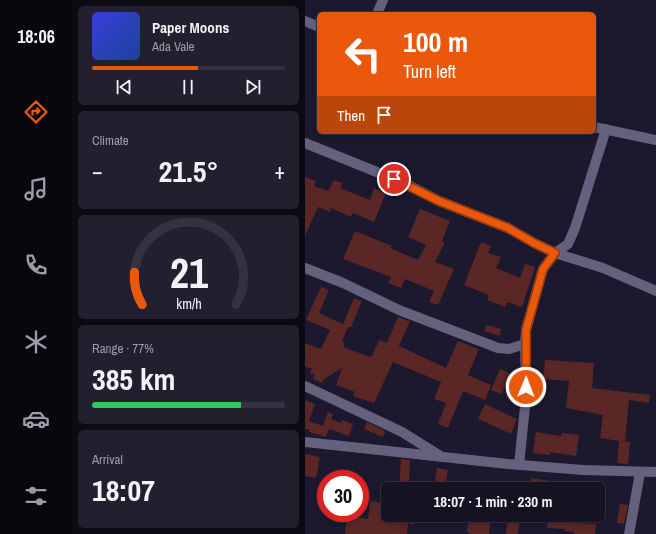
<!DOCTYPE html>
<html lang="en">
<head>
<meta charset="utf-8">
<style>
	:root { --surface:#151222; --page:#22202f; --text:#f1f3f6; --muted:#9d9ea5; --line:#343240; --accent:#ea580c }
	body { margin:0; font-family:"Archivo Narrow",sans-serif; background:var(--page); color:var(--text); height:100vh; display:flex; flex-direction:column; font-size:15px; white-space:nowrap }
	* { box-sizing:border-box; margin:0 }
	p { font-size:13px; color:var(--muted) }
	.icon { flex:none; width:22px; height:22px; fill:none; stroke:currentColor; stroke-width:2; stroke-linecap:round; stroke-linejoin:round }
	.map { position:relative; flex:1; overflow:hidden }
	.sheet { display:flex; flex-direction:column; gap:6px; padding:6px; background:#0c0a13; width:233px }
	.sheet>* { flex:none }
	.hud { position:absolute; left:12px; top:12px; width:279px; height:122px; border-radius:6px; box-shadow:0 2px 6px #0003,0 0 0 1px var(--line); background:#ea580c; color:#fff; overflow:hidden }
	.speed { position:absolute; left:12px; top:470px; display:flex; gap:8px; font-size:20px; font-weight:700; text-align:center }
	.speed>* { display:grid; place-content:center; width:52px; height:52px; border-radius:50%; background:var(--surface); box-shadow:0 2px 6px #0003,0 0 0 1px var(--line); line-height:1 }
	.speed .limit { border:6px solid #d22; background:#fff; color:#111 }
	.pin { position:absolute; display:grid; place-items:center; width:34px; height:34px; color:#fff; margin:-17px; border:2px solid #fff; border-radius:50%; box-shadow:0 1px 4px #0007 }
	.me { position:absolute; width:44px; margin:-22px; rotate:1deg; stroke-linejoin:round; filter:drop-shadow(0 0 3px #0008) }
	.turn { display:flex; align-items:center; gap:14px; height:84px; padding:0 20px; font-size:18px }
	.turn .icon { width:52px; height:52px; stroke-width:2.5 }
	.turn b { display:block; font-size:28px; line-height:34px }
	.then { display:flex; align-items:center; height:38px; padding:0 20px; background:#0003; gap:8px; font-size:15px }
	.big { font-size:30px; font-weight:800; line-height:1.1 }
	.sheet .tile { flex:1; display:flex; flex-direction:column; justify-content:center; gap:6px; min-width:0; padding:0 14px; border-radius:6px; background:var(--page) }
	.sheet .dial { align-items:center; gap:0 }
	.dial svg { height:104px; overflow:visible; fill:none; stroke:var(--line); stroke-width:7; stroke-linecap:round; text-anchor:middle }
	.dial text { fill:var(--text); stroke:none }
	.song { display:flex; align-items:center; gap:12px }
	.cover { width:48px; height:48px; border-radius:6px; background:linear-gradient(135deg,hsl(240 70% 55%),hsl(220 70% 35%)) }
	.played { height:4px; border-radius:2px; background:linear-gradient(90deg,var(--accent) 55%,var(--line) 55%) }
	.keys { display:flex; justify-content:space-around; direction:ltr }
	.heat { display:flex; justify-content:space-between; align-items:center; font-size:22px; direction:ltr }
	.charge { height:6px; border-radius:3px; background:linear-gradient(90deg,#34c759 77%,var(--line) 0) }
	.trip { position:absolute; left:76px; top:482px; width:224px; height:40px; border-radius:6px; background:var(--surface); box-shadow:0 2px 6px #0003,0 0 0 1px var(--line); font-weight:800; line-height:40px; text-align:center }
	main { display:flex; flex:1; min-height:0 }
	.menu { display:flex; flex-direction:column; width:72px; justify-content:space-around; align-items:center; background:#08070e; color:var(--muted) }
	.menu .icon { width:28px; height:28px }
	.menu .on { color:var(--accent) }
	.menu b { font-size:18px; color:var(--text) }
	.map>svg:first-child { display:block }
	.building { fill:#5a2626 }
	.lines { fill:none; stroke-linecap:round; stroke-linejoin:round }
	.minor { stroke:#65617c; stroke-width:10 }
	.route-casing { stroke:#983908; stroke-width:10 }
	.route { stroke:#ea580c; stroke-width:7 }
</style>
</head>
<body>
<main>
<nav class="menu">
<b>18:06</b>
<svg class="icon on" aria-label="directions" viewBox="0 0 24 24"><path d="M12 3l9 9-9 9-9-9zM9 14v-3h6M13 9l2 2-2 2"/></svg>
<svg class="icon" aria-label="music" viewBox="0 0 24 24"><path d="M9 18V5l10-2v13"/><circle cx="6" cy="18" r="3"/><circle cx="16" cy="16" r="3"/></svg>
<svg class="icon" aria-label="phone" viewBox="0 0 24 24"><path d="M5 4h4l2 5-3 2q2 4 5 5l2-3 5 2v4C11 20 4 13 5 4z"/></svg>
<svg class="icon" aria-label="climate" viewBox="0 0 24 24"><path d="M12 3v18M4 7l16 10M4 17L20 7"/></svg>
<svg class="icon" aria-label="car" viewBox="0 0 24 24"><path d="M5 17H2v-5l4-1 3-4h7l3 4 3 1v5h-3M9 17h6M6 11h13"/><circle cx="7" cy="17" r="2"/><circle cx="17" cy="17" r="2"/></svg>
<svg class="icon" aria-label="filters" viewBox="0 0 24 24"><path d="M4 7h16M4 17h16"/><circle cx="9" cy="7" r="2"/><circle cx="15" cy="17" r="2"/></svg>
</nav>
<section class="sheet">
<div class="tile">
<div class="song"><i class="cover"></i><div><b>Paper Moons</b><p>Ada Vale</p></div></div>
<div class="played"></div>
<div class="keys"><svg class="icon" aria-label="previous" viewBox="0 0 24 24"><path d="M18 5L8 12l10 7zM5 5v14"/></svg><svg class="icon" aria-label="pause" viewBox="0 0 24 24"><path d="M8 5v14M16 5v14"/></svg><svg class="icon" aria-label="next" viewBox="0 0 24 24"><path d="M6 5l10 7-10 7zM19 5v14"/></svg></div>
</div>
<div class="tile"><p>Climate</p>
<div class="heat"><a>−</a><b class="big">21.5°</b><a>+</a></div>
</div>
<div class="tile dial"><svg viewBox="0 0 100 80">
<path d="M14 69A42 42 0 1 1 86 69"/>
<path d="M14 69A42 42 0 0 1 8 44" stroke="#ea580c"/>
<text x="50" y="56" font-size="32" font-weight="700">21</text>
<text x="50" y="72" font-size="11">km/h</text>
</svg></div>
<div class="tile"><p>Range · 77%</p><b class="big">385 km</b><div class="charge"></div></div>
<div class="tile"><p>Arrival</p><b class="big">18:07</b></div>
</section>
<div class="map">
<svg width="351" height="534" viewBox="0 0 351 534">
	<rect width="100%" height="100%" fill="#1c182e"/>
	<g class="building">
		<polygon points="0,177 11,181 9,186 23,191 29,180 38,183 35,188 65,200 69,188 81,193 69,222 48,213 46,217 26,208 25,212 13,207 0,236"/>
		<polygon points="115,209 145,221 137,241 140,242 130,262 149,269 133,305 124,302 129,291 100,279 96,288 83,283 86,277 38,259 50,231 87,246 85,248 113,260 121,245 103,237"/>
		<polygon points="176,242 186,246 183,253 196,257 191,268 215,278 220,264 230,267 217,307 202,302 200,307 182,300 184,295 159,285"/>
		<polygon points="16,287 24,290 14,313 38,324 49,298 57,301 46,327 43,327 37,341 40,343 38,347 65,357 67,356 74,340 82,343 93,317 105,321 94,346 141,368 153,341 174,349 163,375 186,385 180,400 158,391 143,428 133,424 141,403 129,399 136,382 88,362 69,403 48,396 50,392 31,385 37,368 19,379 17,383 8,379 10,375 5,373 7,369 0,366 0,343 16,349 25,330 1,320"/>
		<polygon points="182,325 196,329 195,336 179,331"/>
		<polygon points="240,360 289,363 287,388 345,395 344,403 324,400 320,442 295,438 298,415 261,408 264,381 238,379"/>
		<polygon points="195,369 205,373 197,394 186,390"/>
		<polygon points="0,400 10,404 4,421 18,426 23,412 28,414 26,419 36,423 37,420 48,424 44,436 24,429 21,437 4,432 4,429 0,429"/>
		<polygon points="180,404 212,419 206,434 173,419"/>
		<polygon points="62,422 80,431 78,437 59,429"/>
		<polygon points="231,432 256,436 257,433 274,435 271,456 245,452 245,455 228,453"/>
		<polygon points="314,441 325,442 323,464 312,463"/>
		<polygon points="0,454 15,457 11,478 0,476"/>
		<polygon points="96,459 105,460 104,489 94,489"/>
		<polygon points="132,468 143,470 140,489 129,487"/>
		<polygon points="226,478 271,485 271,489 225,489"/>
		<polygon points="55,491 65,492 63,501 55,500"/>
		<polygon points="65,501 83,504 83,515 111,515 109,525 103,523 102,534 40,534 42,516 63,519"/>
		<polygon points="315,504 323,505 319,524 312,523"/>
		<polygon points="164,515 186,518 184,534 166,534 162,532"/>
		<polygon points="243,515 269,515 268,523 291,524 290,534 269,534 269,532 260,531 260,529 242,528"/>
		<polygon points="203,518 215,519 213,534 201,534"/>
	</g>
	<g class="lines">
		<g class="minor">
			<polyline points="72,14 78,0"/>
			<polyline points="0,21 14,27"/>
			<polyline points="289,127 351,140"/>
			<polyline points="0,143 99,183 134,201 203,228 229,243 250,253 298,268 351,291"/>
			<polyline points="0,268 38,283 94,310 193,348 204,349 220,344 221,330 238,269 250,253 263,244 270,228 301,129"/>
			<polyline points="0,386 97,432 137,457"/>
			<polyline points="0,442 203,464 278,470 351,472"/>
			<polyline points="214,465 221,397 220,344"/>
			<polyline points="324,534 335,473"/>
		</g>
	</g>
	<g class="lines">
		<defs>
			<polyline id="route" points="89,179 134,201 203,228 229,243 250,253 238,269 221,330 221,387"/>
		</defs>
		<use href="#route" class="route-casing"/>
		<use href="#route" class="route"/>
	</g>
</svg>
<div class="speed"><div class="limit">30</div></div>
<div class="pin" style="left:89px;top:179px;background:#d93025"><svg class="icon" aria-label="arrive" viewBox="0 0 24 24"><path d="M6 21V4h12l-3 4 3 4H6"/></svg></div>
<svg class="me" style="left:221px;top:387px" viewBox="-20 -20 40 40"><circle r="17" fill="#ea580c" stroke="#fff" stroke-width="3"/><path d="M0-11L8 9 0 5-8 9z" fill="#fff"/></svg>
<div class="trip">18:07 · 1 min · 230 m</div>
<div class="hud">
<div class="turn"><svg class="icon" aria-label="left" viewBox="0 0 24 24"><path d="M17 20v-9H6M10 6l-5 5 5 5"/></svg><div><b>100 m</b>Turn left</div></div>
<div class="then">Then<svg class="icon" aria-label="arrive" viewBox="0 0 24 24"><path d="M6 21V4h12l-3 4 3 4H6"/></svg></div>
</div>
</div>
</main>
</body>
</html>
